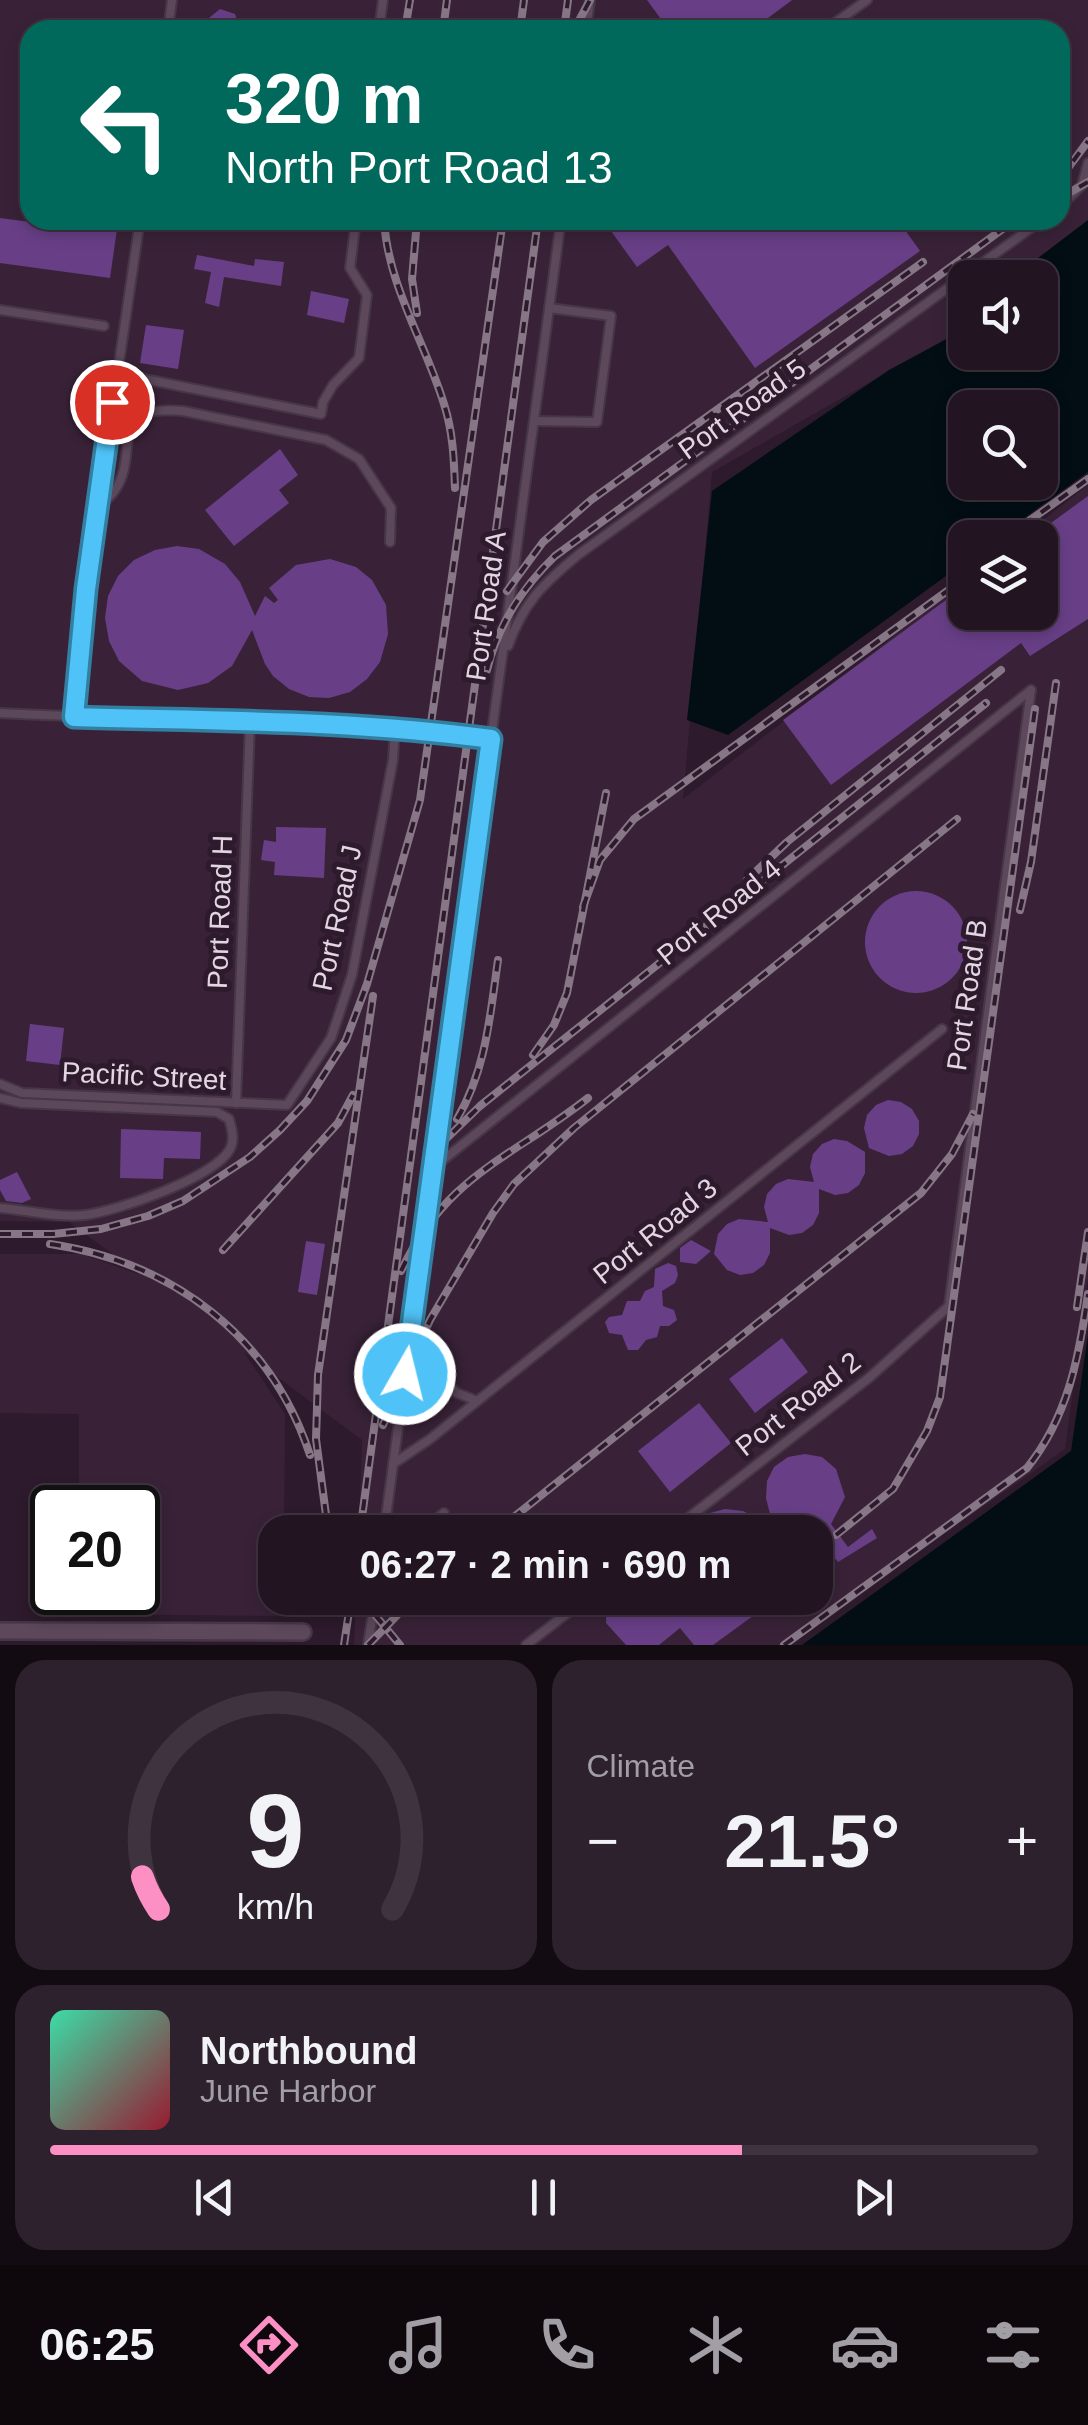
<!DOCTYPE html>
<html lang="en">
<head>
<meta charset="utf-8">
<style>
	:root { --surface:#221421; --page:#2e212e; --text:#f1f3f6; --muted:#a29ea5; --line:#3f333f; --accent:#fc8fc3 }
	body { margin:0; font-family:Arial,sans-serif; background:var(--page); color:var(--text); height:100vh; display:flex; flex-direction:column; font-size:38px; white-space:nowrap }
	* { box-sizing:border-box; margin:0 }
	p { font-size:32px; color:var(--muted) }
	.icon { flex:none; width:55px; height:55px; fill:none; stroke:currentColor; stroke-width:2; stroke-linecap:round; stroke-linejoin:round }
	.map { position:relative; height:1645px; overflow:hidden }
	.side { display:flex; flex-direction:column; gap:15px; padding:15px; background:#130b12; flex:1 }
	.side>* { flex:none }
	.banner { position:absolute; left:20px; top:20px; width:1050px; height:210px; border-radius:30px; box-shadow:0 5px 15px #0003,0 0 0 2px var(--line); background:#00695c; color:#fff; overflow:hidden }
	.tools { position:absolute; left:948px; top:260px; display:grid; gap:20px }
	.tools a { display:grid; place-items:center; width:110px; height:110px; border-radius:20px; background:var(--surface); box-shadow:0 5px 15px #0003,0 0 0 2px var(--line); font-size:50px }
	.speed { position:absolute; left:30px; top:1485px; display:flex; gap:20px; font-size:50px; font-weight:700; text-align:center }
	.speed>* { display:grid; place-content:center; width:130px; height:130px; border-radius:50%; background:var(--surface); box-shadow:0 5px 15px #0003,0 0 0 2px var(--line); line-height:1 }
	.speed .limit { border:5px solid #111; border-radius:15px; background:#fff; color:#111 }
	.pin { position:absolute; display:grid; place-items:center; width:85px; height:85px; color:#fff; margin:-42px; border:5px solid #fff; border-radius:50%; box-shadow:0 2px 10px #0007 }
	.me { position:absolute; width:110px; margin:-55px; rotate:8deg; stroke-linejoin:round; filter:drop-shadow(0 0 8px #0008) }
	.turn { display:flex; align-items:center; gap:35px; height:210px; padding:0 40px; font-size:45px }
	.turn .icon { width:130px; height:130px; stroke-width:2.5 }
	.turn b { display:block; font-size:70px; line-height:85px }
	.big { font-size:75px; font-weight:700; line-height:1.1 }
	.side .tile { flex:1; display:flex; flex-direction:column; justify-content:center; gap:15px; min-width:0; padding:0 35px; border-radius:30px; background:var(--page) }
	.side .dial { align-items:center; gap:0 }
	.dial svg { height:260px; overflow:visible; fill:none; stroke:var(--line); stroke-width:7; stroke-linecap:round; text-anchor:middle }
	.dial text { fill:var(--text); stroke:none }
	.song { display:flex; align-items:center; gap:30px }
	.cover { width:120px; height:120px; border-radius:15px; background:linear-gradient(135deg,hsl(160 70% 55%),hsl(350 70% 35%)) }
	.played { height:10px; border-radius:5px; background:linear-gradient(90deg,var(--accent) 70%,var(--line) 70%) }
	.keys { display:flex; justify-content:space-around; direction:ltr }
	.heat { display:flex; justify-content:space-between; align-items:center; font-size:55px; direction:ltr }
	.side .tiles { flex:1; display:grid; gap:15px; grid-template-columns:1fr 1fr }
	.tile:last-child { grid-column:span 2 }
	.trip { position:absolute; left:258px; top:1515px; width:575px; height:100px; border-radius:30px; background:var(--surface); box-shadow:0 5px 15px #0003,0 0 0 2px var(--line); font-weight:700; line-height:100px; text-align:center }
	.tabs { display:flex; height:160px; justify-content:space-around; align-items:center; background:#0e080d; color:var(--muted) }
	.tabs .icon { width:70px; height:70px }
	.tabs .selected { color:var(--accent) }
	.tabs b { font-size:45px; color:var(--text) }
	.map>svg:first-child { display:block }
	.built { fill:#392238; fill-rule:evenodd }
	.water { fill:#020e14; fill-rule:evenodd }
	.building { fill:#683f87 }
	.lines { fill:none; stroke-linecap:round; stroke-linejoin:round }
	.lane-casing { stroke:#463746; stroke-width:12 }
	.street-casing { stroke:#463746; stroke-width:20 }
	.lane { stroke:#5c475b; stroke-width:8 }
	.street { stroke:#5c475b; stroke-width:15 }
	.rail-casing { stroke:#877786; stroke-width:8 }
	.rail { stroke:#2d1a2c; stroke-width:4; stroke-dasharray:11; stroke-linecap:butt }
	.route-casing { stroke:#337fa1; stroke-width:25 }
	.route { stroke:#4fc3f7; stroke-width:18 }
	.labels { text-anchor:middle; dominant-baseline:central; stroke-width:10; stroke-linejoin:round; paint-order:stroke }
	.street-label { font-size:28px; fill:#e3d6e2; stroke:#2d1a2c }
</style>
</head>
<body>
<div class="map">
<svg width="1088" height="1645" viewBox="0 0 1088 1645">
	<rect width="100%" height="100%" fill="#2d1a2c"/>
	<path class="built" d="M0,0H1088V258L1040,278H965V328L712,472L683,799L965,581V612H1040V538L1021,537L1088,485V1278L1065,1449L786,1645H354L356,1598H815V1532H359L362,1440L244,1352L285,1414L284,1532H275V1598H283V1616L78,1614V1593L138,1592V1508L79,1507V1414L0,1413V1254H81L141,1275L69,1222L0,1221ZM30,30H1060V220H30Z"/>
	<g class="water">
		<path d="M1088,220V472L998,537L965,538V562L728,735L687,720L712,491L889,370L956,334L965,324V352H1040V278L1013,277ZM965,408H1040V482H965Z"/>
		<polygon points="1088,1335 1088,1645 802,1645 1071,1451"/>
	</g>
	<g class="building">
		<polygon points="647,0 792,0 752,30 669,30"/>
		<polygon points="220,9 235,14 240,30 205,30 209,18"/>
		<polygon points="0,218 83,229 84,220 118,222 110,278 0,263"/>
		<polygon points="603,220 898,220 920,251 755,368 668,245 637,267"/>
		<polygon points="197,255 254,266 255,259 284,262 281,286 224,277 219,307 205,303 211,272 194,269"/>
		<polygon points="311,291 349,299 344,323 307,315"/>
		<polygon points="146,325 184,330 178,369 140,363"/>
		<polygon points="280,449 298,475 279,490 289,503 234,546 205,510"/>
		<polygon points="1088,496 1088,619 1030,656 1021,643 831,785 783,720 965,586 965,612 1040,612 1040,531"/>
		<polygon points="177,546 199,549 225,564 240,582 255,616 265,596 274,603 278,600 269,588 296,565 330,559 356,567 372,580 386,605 388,634 380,662 367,679 350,692 329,698 309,697 289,689 273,676 265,664 252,630 232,666 208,683 178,690 142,681 119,661 109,641 105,618 108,596 118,576 134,560 155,550"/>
		<polygon points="276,827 326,828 324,878 274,875 275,862 261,860 264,840 276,842"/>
		<circle cx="916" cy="942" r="51"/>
		<polygon points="30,1024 64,1028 60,1065 26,1061"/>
		<polygon points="888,1100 901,1102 912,1109 919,1121 919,1134 913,1146 902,1154 889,1156 869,1148 864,1128 867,1115 876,1105"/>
		<polygon points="121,1129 201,1132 200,1159 164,1158 163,1179 120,1178"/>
		<polygon points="834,1139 847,1141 865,1152 865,1173 859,1185 848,1193 835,1195 819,1189 819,1213 813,1225 802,1233 789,1235 770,1228 770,1253 764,1265 753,1273 740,1275 727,1270 714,1254 718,1234 727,1224 739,1219 768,1222 764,1207 767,1194 776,1184 788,1179 814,1182 810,1167 813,1154 822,1144"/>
		<polygon points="17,1172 31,1199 22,1203 6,1201 0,1190 0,1180"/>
		<polygon points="691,1240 711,1251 696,1264 680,1262 680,1248"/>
		<polygon points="306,1241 325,1244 317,1295 298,1292"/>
		<polygon points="668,1263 676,1266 678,1275 675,1283 662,1291 663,1306 674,1310 677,1320 669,1326 660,1326 657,1337 646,1340 638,1350 628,1350 622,1335 609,1333 605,1322 609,1317 622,1315 627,1301 640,1301 645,1291 654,1287 655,1269"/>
		<polygon points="782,1338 808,1372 755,1413 729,1379"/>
		<polygon points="699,1403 731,1443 670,1492 638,1451"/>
		<polygon points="805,1454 822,1457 836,1469 845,1497 831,1524 848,1547 872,1529 877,1538 838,1562 834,1557 815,1570 815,1532 689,1532 706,1514 725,1509 743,1511 773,1526 766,1498 767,1481 774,1467 788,1457"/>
		<polygon points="607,1598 778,1598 713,1645 694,1645 680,1628 659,1645 626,1645 606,1623"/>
	</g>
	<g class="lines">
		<defs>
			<g id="lane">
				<polyline points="168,30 172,0"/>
				<polyline points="379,30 383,0"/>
				<polyline points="586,30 590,0"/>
				<polyline points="825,30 867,0"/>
				<polyline points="1060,207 1082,185 1088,163"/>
				<polyline points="0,310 104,326"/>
				<polyline points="118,367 139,378 321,414 323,402 333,385 359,358 367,295 350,268 356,220"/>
				<polyline points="534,421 597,422 611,316 549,308"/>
				<path d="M97,507C103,502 111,497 115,490C141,453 104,404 183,411L326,440L359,459L391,508L390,542"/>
				<path d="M508,646C524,602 542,585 578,555L1042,220"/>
				<path d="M0,713C164,722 329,716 491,739"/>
				<polyline points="74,717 86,589 140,220"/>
				<polyline points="0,1084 22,1093 287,1105 331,1038 352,975 393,760 395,728"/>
				<path d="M0,1098L21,1103L217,1112L229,1119C232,1129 235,1140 230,1149C214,1178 117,1211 85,1215C58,1218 27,1210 0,1208"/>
				<polyline points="236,1103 250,722"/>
				<polyline points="433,1168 1031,690"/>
				<polyline points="409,1347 457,1393 477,1401"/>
				<polyline points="393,1464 430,1439 942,1029"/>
				<polyline points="384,1532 561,220"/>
				<polyline points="420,1532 444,1513"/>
				<polyline points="670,1532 870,1377 949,1306 1031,690"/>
				<polyline points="368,1645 375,1598"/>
				<polyline points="526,1645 587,1598"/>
			</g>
			<polyline id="street" points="0,1631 303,1632"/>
		</defs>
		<use href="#lane" class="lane-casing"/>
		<use href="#street" class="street-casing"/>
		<use href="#lane" class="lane"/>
		<use href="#street" class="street"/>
		<defs>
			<g id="rail">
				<polyline points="405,30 410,0"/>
				<polyline points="443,30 447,0"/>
				<polyline points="520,30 524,0"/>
				<polyline points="564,30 568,0"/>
				<polyline points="574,30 590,0"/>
				<polyline points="1060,179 1088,141"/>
				<polyline points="1060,198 1088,182"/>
				<path d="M384,220C388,286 425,342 444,404C453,432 454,459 455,488"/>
				<polyline points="417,220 412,279 417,313"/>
				<polyline points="1005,538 1088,479"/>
				<polyline points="507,591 543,542 591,500 923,262"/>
				<path d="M487,670C498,624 522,588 555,556L1015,220"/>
				<polyline points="747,880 787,842 1001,670"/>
				<polyline points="583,907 600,860 634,819 965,578"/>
				<polyline points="1020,910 1031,862 1056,683"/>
				<polyline points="533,1055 554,1025 567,993 606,793"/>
				<path d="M457,1119C486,1070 490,1016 498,960"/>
				<polyline points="426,1167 446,1139 480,1106 986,703"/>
				<polyline points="0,1234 53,1234 101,1229 148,1216 183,1201 250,1157 280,1130 307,1101 346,1040 367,984 420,800 503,220"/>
				<path d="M50,1244C172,1262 271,1336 310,1455"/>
				<polyline points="223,1250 338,1123 353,1095"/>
				<path d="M401,1271C448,1173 509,1160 588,1098"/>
				<polyline points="1077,1307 1088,1232"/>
				<polyline points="383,1425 430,1320 493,1213 514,1184 574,1128 957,819"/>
				<polyline points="326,1515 316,1439 318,1375 373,996"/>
				<polyline points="360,1532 538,220"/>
				<polyline points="495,1532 921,1193 952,1154 973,1114"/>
				<polyline points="836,1535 893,1489 927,1431 940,1397 1035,709"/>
				<polyline points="361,1598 400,1645"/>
				<polyline points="344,1645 351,1598"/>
				<polyline points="368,1645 414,1598"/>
				<path d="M784,1645L1027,1468C1068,1417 1079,1357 1088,1294"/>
			</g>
		</defs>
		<use href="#rail" class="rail-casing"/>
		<use href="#rail" class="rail"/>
	</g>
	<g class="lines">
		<defs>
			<path id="route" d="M112,402L86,589L74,717C213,721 353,720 491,739L405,1374"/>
		</defs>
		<use href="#route" class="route-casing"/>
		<use href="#route" class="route"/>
	</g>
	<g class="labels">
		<g class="street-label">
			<text transform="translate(742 409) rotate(-36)">Port Road 5</text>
			<text transform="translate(486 606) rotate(-82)">Port Road A</text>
			<text transform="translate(220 912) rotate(-88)">Port Road H</text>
			<text transform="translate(719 912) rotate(-39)">Port Road 4</text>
			<text transform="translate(337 918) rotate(-78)">Port Road J</text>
			<text transform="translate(967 995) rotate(-82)">Port Road B</text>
			<text transform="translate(144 1076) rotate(3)">Pacific Street</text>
			<text transform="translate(655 1231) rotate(-39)">Port Road 3</text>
			<text transform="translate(798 1404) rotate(-38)">Port Road 2</text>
		</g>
	</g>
</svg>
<div class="tools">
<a><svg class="icon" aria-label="sound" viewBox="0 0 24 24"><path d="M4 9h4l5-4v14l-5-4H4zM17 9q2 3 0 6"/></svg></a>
<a><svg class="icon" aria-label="search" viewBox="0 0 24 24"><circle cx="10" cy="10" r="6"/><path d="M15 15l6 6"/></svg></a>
<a><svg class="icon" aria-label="layers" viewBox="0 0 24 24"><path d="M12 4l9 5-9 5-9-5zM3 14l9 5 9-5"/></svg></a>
</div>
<div class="speed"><div class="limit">20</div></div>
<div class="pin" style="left:112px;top:402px;background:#d93025"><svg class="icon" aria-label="arrive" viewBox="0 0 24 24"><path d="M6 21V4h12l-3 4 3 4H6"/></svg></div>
<svg class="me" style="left:405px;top:1374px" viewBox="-20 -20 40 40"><circle r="17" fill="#4fc3f7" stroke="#fff" stroke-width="3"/><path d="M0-11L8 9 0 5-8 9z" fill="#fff"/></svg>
<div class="trip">06:27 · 2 min · 690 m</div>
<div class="banner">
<div class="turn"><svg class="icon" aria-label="left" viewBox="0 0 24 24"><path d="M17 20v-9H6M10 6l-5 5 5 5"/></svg><div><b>320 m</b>North Port Road 13</div></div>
</div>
</div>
<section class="side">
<div class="tiles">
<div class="tile dial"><svg viewBox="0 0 100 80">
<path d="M14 69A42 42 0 1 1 86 69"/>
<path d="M14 69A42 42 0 0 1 9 59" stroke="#fc8fc3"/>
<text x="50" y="56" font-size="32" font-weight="700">9</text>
<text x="50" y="72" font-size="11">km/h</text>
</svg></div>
<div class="tile"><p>Climate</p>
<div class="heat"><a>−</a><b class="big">21.5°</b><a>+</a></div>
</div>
<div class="tile">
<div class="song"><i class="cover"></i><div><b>Northbound</b><p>June Harbor</p></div></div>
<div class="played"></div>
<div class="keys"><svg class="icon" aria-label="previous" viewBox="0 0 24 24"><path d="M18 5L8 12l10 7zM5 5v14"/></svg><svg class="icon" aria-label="pause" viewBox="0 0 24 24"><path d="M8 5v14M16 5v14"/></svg><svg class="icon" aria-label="next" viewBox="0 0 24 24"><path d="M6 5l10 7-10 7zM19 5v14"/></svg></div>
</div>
</div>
</section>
<nav class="tabs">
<b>06:25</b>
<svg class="icon selected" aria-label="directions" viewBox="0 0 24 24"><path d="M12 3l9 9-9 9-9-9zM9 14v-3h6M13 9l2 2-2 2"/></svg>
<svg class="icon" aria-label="music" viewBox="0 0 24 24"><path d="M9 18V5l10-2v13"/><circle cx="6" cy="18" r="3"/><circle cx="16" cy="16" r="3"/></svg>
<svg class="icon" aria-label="phone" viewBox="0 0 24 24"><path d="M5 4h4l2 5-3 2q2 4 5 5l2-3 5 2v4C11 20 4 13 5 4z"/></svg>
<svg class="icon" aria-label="climate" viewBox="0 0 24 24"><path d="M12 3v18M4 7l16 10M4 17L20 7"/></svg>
<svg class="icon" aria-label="car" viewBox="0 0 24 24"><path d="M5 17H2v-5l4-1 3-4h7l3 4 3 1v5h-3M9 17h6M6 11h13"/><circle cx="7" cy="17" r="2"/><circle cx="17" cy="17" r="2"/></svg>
<svg class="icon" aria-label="filters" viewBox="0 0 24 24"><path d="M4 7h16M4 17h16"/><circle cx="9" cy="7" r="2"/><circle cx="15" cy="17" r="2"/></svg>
</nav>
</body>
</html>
